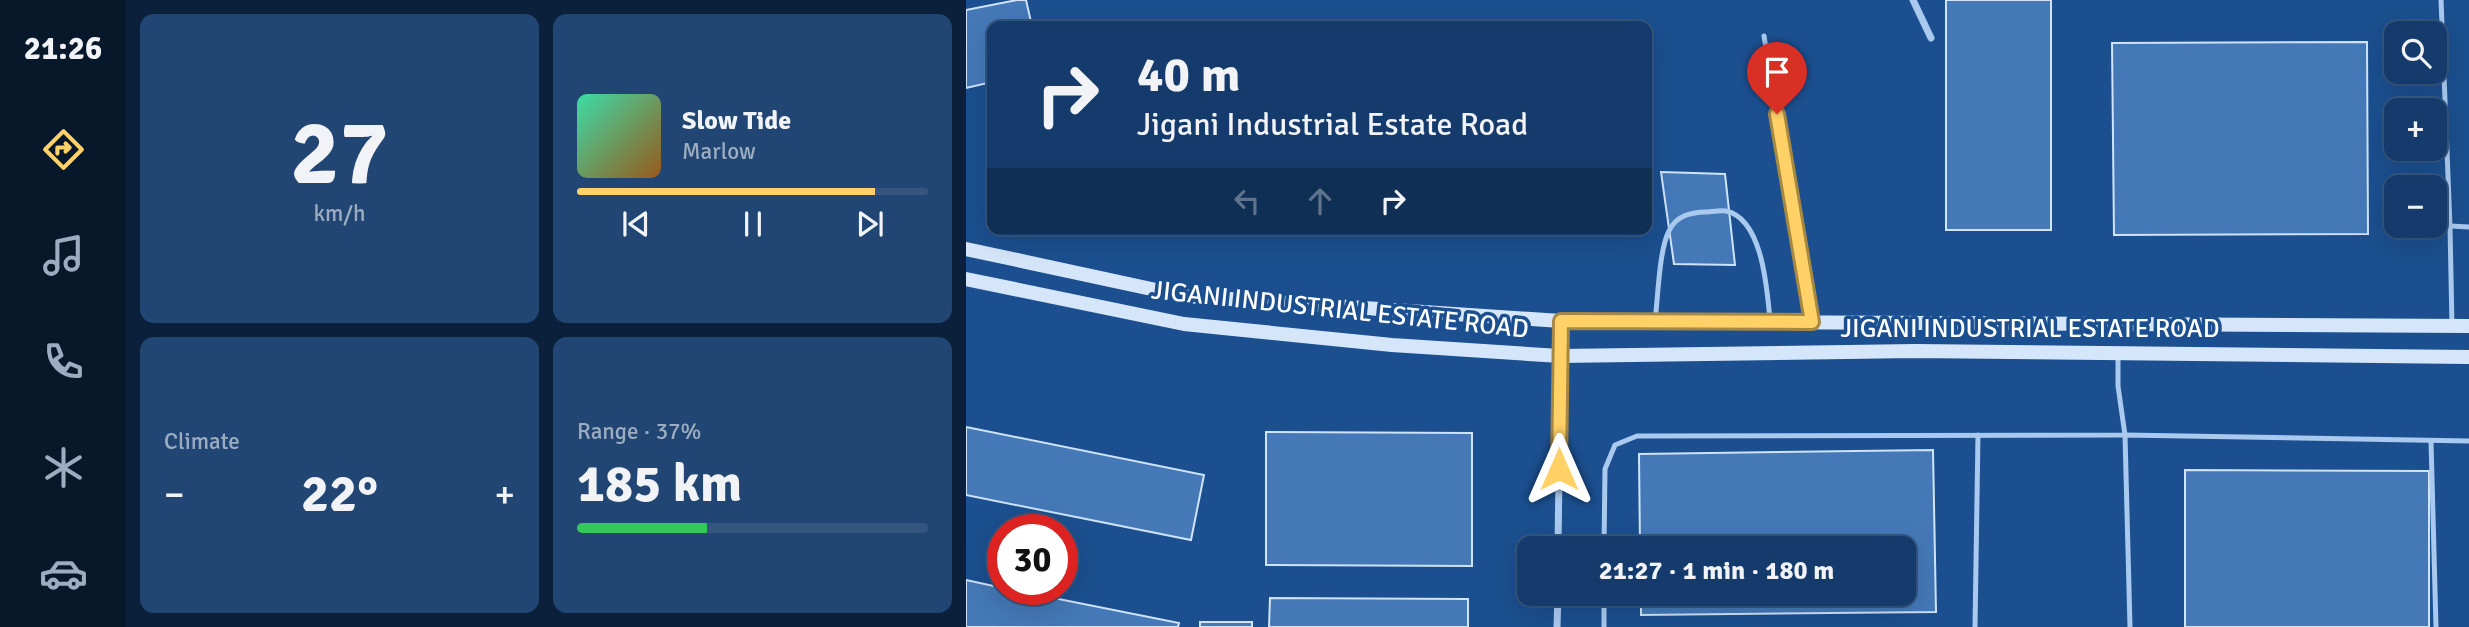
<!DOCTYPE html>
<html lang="en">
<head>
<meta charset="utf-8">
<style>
	:root { --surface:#143b6b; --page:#214673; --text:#f1f3f6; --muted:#9dadc1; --line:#33557e; --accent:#ffd166 }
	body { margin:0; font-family:Signika,sans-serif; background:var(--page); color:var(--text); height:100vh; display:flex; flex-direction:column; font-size:26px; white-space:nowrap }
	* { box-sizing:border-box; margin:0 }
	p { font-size:23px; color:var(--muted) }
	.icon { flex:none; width:38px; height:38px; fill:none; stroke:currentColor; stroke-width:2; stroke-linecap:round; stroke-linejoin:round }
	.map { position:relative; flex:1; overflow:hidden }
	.panel { display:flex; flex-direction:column; gap:14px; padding:14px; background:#0b203b; width:840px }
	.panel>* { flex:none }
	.hud { position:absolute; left:21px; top:21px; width:665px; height:214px; border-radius:14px; box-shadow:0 7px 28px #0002,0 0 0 2px var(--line); background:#143b6b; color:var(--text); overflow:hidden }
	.fabs { position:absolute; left:1418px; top:21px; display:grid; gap:14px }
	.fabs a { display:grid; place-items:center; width:63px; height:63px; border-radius:14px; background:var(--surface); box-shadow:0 7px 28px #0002,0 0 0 2px var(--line); font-size:35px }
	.speed { position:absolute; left:21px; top:514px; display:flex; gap:14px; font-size:35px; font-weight:700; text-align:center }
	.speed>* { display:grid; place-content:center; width:91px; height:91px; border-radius:50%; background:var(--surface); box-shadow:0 7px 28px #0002,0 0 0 2px var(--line); line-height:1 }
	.speed .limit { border:10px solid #d22; background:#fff; color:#111 }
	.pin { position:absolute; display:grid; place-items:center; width:60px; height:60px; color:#fff; margin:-72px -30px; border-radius:50% 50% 50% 0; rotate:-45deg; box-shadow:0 0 7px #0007 }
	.pin .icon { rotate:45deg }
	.me { position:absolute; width:77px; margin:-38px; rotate:0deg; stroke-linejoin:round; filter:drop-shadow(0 0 5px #0008) }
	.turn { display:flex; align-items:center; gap:24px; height:147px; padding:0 35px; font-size:32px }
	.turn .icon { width:91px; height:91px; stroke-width:2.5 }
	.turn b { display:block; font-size:49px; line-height:60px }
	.lanes { display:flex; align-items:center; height:66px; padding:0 35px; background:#0003; justify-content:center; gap:35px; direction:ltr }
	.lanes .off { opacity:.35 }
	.big { font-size:52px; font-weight:800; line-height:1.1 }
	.panel .tile { flex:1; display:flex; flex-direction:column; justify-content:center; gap:10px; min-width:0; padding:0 24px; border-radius:14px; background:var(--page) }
	.panel .dial { align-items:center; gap:0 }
	.dial b { font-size:91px; line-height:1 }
	.song { display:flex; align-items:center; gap:21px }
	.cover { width:84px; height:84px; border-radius:10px; background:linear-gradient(135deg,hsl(160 70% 55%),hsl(30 70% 35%)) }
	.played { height:7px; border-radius:4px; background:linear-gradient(90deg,var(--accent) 85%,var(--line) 85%) }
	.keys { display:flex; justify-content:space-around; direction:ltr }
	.heat { display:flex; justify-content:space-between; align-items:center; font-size:38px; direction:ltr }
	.charge { height:10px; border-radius:5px; background:linear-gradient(90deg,#34c759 37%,var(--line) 0) }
	.panel .tiles { flex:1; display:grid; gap:14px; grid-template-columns:repeat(2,1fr) }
	.trip { position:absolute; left:551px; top:536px; width:399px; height:70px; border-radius:14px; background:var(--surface); box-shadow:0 7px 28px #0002,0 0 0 2px var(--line); font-weight:800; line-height:70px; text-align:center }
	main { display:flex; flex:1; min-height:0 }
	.menu { display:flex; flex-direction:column; width:126px; justify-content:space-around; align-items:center; background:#08182b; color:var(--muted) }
	.menu .icon { width:49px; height:49px }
	.menu .current { color:var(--accent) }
	.menu b { font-size:32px; color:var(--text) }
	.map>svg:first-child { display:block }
	.building { fill:#4478b7; stroke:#cfe3fa; stroke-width:2 }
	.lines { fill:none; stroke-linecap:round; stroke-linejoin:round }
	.service { stroke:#a9c9ee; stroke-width:5 }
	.minor { stroke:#a9c9ee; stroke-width:7 }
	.secondary { stroke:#d6e6fa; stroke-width:14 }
	.route-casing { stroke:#a68842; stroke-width:18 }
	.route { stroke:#ffd166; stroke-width:12 }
	.labels { text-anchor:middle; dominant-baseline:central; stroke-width:7; stroke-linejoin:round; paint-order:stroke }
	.street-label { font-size:26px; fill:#fff; stroke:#1b4f8f }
</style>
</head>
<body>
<main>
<nav class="menu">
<b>21:26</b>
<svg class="icon current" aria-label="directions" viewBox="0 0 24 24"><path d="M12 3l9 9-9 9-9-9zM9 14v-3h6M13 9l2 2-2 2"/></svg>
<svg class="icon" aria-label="music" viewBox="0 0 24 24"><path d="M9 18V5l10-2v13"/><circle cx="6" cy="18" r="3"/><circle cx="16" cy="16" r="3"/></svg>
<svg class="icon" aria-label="phone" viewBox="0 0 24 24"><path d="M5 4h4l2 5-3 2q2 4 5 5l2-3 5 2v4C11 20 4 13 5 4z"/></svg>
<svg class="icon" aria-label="climate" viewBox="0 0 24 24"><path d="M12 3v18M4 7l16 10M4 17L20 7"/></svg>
<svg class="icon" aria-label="car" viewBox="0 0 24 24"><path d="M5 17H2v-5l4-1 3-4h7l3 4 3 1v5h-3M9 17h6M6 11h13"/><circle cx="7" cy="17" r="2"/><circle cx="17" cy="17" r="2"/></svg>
</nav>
<section class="panel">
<div class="tiles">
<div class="tile dial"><b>27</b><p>km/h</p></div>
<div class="tile">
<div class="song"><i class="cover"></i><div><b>Slow Tide</b><p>Marlow</p></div></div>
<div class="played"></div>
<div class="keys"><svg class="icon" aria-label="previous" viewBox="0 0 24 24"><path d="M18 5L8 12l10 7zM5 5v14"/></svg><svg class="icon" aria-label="pause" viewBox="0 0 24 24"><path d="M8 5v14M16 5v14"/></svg><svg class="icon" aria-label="next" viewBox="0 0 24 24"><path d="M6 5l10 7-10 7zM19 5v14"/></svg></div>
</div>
<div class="tile"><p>Climate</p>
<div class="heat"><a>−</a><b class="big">22°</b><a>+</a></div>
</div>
<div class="tile"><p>Range · 37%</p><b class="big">185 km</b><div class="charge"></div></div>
</div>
</section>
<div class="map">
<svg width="1503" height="627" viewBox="0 0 1503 627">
	<rect width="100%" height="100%" fill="#1b4f8f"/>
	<g class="building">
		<polygon points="51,0 60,0 66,26 26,26 26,82 0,88 0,10"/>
		<rect x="980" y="0" width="105" height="230"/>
		<polygon points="1401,42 1402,234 1148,235 1146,43"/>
		<polygon points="695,172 759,174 769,265 708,264"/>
		<polygon points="0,427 238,475 225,540 0,495"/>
		<polygon points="300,432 506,433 506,566 300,565"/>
		<polygon points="967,450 970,612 675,615 675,593 938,593 938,548 674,548 673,454"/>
		<polygon points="1219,470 1463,471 1463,627 1219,627"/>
		<polygon points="0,580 37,588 37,590 48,590 213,623 212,627 0,627"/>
		<polygon points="304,598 502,599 502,627 303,627"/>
		<rect x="234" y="622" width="52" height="5"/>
	</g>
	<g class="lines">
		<g class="service">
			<polyline points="1475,0 1484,226 1486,326"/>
			<polyline points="798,36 846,322"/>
			<polyline points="1484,226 1503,227"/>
			<path d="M689,321C692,298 693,250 703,231C710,216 723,213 738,212C744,212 754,210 760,211C797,219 801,290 804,320"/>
			<polyline points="1465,441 1470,627"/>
			<polyline points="638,548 639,469 649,445 671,436 1159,435 1152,386 1152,354"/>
			<polyline points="638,627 638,593"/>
			<polyline points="1009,627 1012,435"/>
			<polyline points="1164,627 1159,435 1503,441"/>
		</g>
		<g class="minor">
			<polyline points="947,0 965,38"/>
			<polyline points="592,548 595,321"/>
			<polyline points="591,627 592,593"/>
		</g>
		<g class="secondary">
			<polyline points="0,249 218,296 595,321 1503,326"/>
			<polyline points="0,279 218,324 426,345 594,356 949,351 1503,357"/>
		</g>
	</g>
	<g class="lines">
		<defs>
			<polyline id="route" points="593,469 595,321 846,322 811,114"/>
		</defs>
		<use href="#route" class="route-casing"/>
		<use href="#route" class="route"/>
	</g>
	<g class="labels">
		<g class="street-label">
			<text transform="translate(374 310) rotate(6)">JIGANI INDUSTRIAL ESTATE ROAD</text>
			<text x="1064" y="329">JIGANI INDUSTRIAL ESTATE ROAD</text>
		</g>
	</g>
</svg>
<div class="fabs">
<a><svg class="icon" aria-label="search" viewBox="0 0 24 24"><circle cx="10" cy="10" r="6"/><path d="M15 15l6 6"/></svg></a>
<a>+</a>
<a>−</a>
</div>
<div class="speed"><div class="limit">30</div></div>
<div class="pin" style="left:811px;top:114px;background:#d93025"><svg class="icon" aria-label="arrive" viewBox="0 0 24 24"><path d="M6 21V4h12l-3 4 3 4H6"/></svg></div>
<svg class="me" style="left:593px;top:469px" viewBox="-20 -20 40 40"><path d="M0-17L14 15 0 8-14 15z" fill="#ffd166" stroke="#fff" stroke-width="4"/></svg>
<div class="trip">21:27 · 1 min · 180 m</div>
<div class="hud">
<div class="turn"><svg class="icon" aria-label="right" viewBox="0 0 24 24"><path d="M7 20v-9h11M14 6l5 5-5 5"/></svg><div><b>40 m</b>Jigani Industrial Estate Road</div></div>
<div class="lanes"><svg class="icon off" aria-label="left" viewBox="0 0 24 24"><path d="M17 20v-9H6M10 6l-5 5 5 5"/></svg><svg class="icon off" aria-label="ahead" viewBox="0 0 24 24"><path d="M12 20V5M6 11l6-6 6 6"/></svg><svg class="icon" aria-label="right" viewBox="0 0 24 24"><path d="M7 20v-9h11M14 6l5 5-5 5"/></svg></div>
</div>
</div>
</main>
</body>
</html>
